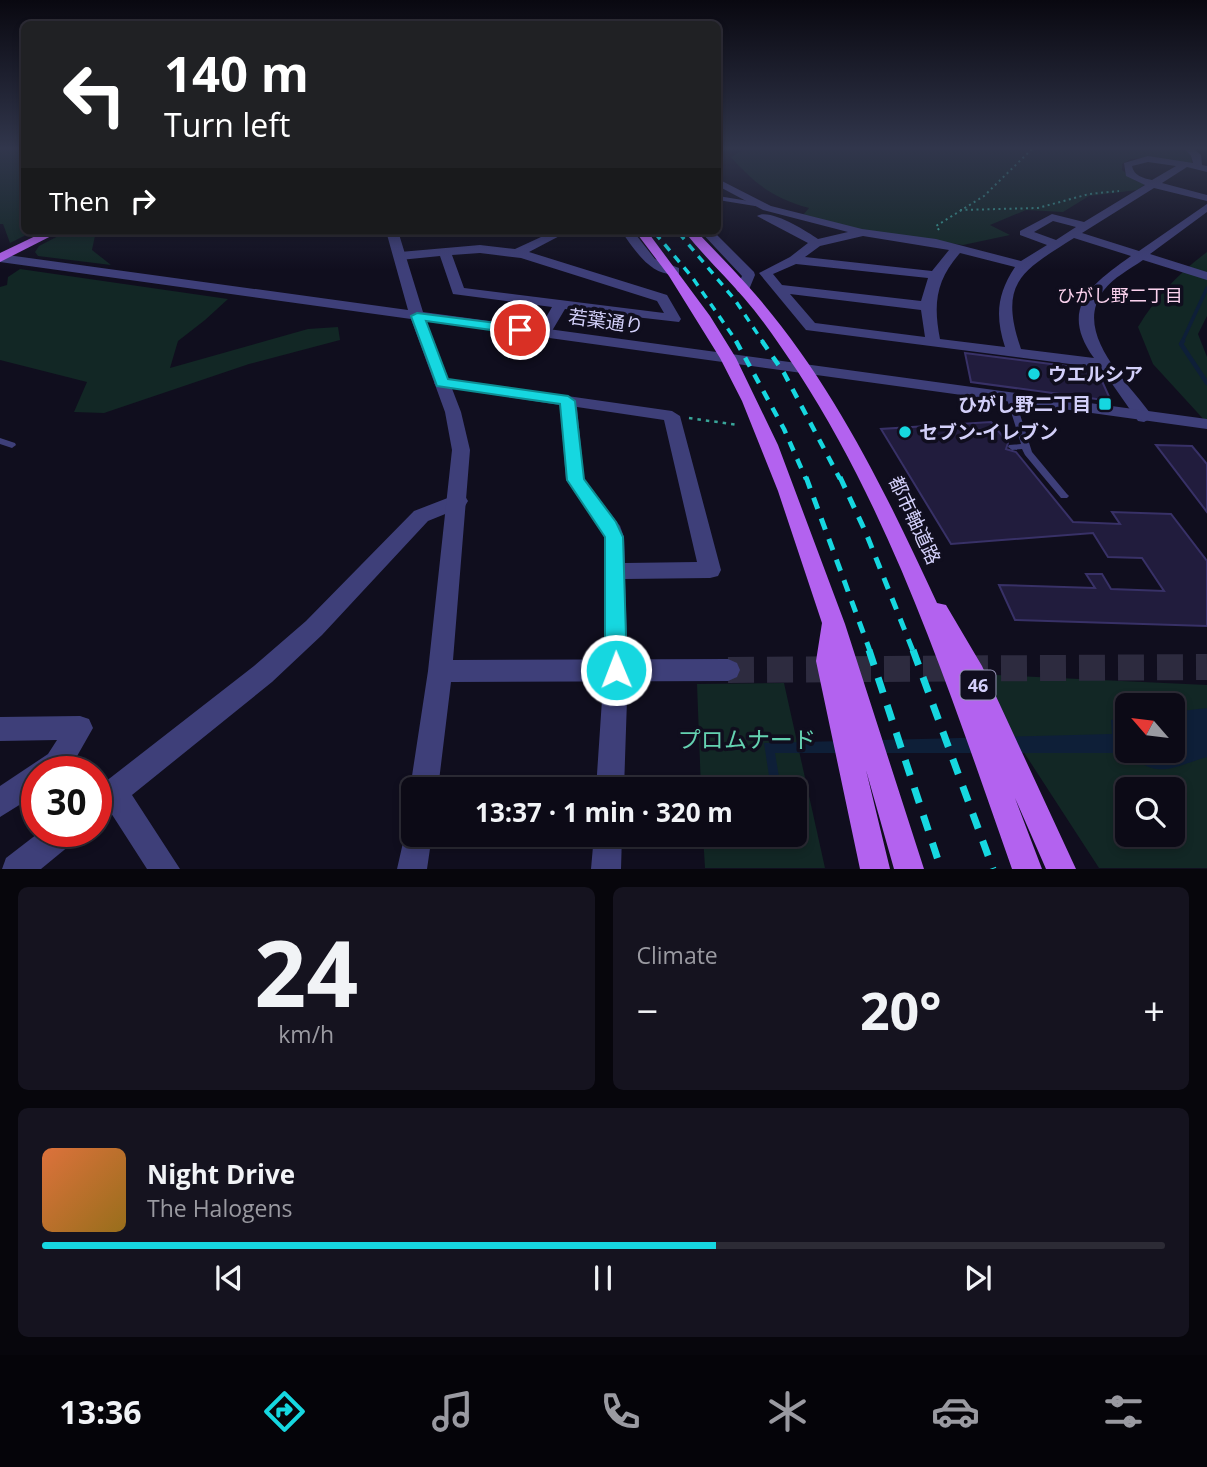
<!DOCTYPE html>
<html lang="en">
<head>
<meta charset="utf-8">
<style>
	:root { --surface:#0c0a16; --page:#15131f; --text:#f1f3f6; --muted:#9a9aa1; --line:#2c2b35; --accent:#16d7e0 }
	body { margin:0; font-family:"Open Sans","Noto Sans JP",sans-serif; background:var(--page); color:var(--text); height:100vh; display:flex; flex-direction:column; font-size:26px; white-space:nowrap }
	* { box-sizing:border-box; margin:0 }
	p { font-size:23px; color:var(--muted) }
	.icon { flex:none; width:38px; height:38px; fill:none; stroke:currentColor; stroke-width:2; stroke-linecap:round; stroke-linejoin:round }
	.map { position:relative; height:869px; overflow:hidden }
	.details { display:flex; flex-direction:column; gap:18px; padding:18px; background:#07060c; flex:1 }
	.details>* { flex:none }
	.top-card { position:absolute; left:21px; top:21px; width:700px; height:214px; border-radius:10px; box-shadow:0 4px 10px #0003,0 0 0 2px var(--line); background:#202124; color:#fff; overflow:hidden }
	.needle { width:46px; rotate:298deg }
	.fabs { position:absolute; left:1115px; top:693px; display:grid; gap:14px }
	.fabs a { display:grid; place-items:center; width:70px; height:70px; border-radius:10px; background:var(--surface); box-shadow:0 4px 10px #0003,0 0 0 2px var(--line); font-size:35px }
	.speed { position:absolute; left:21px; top:756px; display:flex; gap:14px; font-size:35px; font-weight:700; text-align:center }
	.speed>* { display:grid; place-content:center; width:91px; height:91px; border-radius:50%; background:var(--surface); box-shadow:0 4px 10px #0003,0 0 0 2px var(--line); line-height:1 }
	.speed .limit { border:10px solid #d22; background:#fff; color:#111 }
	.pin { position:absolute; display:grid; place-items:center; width:60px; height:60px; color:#fff; margin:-30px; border:4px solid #fff; border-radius:50%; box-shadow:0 2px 7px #0007 }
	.me { position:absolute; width:77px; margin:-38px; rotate:359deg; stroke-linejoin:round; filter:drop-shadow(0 0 5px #0008) }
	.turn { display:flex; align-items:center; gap:24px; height:147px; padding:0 28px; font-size:32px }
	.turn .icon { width:91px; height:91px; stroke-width:2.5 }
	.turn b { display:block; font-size:49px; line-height:60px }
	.then { display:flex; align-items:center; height:66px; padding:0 28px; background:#0003; gap:14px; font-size:26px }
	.big { font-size:52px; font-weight:700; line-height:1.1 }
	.details .widget { flex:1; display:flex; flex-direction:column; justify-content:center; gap:10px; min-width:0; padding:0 24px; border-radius:10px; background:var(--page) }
	.details .dial { align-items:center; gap:0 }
	.dial b { font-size:91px; line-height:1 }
	.song { display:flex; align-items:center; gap:21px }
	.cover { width:84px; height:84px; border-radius:10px; background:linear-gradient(135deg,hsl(20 70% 55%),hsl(40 70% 35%)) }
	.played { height:7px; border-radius:4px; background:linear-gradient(90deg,var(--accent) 60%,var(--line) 60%) }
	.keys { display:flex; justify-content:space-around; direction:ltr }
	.heat { display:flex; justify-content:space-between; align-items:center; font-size:38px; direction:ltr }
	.details .tiles { flex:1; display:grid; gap:18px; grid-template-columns:1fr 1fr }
	.widget:last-child { grid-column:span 2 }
	.trip { position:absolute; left:401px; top:777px; width:406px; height:70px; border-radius:10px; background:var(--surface); box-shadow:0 4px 10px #0003,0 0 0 2px var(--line); font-weight:700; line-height:70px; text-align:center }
	.dock { display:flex; height:112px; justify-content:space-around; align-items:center; background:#050409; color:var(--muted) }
	.dock .icon { width:49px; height:49px }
	.dock .active { color:var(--accent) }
	.dock b { font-size:32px; color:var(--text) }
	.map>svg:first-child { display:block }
	.green { fill:#122725; fill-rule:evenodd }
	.water { fill:#0e1f38 }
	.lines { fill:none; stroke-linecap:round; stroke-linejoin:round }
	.stream-far1 { stroke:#0e1f38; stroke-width:3.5 }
	.stream { stroke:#0e1f38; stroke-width:4.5 }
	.building { fill:#211c3d; stroke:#383167; stroke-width:2 }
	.tertiary-tunnel { stroke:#2d2b3f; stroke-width:26; stroke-dasharray:26 13; stroke-linecap:butt }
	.path-far1 { stroke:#39a599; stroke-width:2; stroke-dasharray:2 3.5; stroke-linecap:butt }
	.path { stroke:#39a599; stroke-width:2.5; stroke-dasharray:3.5 5; stroke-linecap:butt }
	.service { fill:#3e3f79; fill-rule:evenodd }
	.minor { fill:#3e3f79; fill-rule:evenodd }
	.tertiary { fill:#3e3f79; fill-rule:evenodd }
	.primary { fill:#b362ef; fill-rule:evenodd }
	.rail-far4 { stroke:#16d7e0; stroke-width:2.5; stroke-dasharray:6 5; stroke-linecap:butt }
	.rail-far3 { stroke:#16d7e0; stroke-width:3.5; stroke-dasharray:8 7; stroke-linecap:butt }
	.rail-far2 { stroke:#16d7e0; stroke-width:4.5; stroke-dasharray:10 9; stroke-linecap:butt }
	.rail-far1 { stroke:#16d7e0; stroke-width:5; stroke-dasharray:12 10; stroke-linecap:butt }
	.rail { stroke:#16d7e0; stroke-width:7; stroke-dasharray:16 13; stroke-linecap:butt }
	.route { fill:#16d7e0; stroke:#0e8c92; stroke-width:2 }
	.poi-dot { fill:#16d7e0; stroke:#100e1e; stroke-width:2.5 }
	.labels { text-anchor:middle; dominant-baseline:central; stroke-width:7; stroke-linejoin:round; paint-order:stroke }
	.far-neighbourhood-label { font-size:18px; fill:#fbd2ee; stroke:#100e1e }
	.shield { fill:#100e1e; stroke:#9896b8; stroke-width:2 }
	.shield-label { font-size:18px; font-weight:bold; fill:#d3d0fa }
	.street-label { font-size:19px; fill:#d3d0fa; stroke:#100e1e }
	.poi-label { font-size:19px; font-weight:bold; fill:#d3d0fa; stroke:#100e1e; text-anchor:start }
	.near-park-label { font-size:23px; fill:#64d2b1; stroke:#100e1e }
</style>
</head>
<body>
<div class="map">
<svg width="1207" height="869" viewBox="0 0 1207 869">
	<rect width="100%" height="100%" fill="#100e1e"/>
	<g class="green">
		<polygon points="0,149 24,149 24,231 34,231 10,243 3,224 0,224"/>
		<path d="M745,149H1185L1190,154L1192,163L1144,158L1131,159L1122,164V170L1136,181L1145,184L1137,190L1089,196L1063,212L1026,210L990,225L1010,235L963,245L860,230L803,215L809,208C773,198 755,184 731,157Z"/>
		<polygon points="68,231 96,231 92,250 111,265 38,256 35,252 39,246"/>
		<path d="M1207,252V316L1198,334L1207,357V423L1153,364L1138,327C1156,297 1179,273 1207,252Z"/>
		<polygon points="20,269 228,299 205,320 178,341 170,368 308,329 338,327 340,340 249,364 104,413 74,412 87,382 0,360 0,287 7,285 8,277"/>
		<path d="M973,674L1207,685V868H1099ZM1127,705H1172V751H1127ZM1127,789H1172V835H1127Z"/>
		<polygon points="784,683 825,868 705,868 703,835 794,835 794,789 701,789 697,684"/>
	</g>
	<path class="water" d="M1207,708V757C1166,769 1162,779 1124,753H775L781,789H771L764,743L1112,734L1111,720L1127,718V751H1172L1173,712Z"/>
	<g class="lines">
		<polyline class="stream-far1" points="1182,342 1207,288"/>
		<polyline class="stream" points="1183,341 1181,344 1207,383"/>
	</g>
	<g class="building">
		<polygon points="965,353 1097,370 1111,401 971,382"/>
		<polygon points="991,422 1008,443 1006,449 1016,452 1073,522 1120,524 1112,512 1171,514 1207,561 1207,626 1015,620 999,585 1095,588 1086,574 1102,574 1111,589 1164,591 1142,558 1108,557 1093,533 951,544 881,429"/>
		<polygon points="1156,445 1192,446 1207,464 1207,512"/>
	</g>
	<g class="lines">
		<polyline class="tertiary-tunnel" points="728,670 1207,667"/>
		<g class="path-far1">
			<polyline points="960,210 1038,208 1089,194 1119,191"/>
			<polyline points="939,230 936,226 984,196 1032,149"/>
		</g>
		<polyline class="path" points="689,418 738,425"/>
		<g class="service">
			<polygon points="718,196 755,202 758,204 755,206 718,200"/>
			<polygon points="1008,397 1011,397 1015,399 1032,452 1067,494 1069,496 1067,498 1061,498 1025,455 1022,449 1012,450 1008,447 1009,445 1021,444 1007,399"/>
			<polygon points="0,438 15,443 16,445 12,448 0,444"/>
		</g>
		<g class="minor">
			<path d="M1185,149H1194L1201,155L1202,165L1207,166V172L1187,167L1162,183L1207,195V201L1154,188L1082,233L1139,251L1207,204V212L1150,254L1207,272V280L1143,260C1130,269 1113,278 1104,290C1071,333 1129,383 1153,417L1144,422L1138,421L1101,368L806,330L759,273L790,257L808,243L757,216C770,208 806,231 818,239L848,232L763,210L718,186V179L771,206L862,229L936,239L1021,261L1047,245L1020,235V231L1052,214L1084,222L1145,185L1126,176L1124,163L1148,156L1193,163L1191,156ZM1148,162L1176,166L1152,180C1143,178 1134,176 1132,166ZM1053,221L1076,227L1056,240L1034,232ZM863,236L949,250L932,271L805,257L820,246ZM1074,238L1131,256C1092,284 1058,308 1094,358L1021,349C998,282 1022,271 1074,238ZM960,253L1015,267C997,294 995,316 1005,347L940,339C933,304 936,280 960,253ZM796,264L928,278L921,301L782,285L773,274ZM790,294L921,310L925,337L815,323Z"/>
			<path d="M554,231H569L529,252L667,295L681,319L679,322L565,309L549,336L544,337L537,333L552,307L453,294L440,256L400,260L394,256L400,252L480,245L515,249ZM480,253L521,258L657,301L664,313L464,288L452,255Z"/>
			<path d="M621,231H633L655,259L679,268V274C651,278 635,250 621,231Z"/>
			<polygon points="700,231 713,231 754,272 755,275 748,292 738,292 736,289 742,276"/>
			<path d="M442,378L672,411L680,416L721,570L718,576L710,578L625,579L628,670L624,789H596L604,670V537L601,528L566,480L560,405L436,386L434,383ZM577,407L664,420L697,562L625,563L624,537L620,526L584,479Z"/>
			<polygon points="458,494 465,496 468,501 465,506 428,521 322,635 272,682 132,795 180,869 147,869 111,813 96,821 96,789 254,666 306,621 414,511"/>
			<polygon points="80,716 89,719 93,728 68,772 37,772 37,794 0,817 0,786 48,754 57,740 0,741 0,717"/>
			<polygon points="41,831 79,831 75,841 41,869 2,869 6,858"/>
			<polygon points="594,835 622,835 621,869 591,869"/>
		</g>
		<g class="tertiary">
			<polygon points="386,231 398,231 423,312 1207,419 1207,429 426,321 461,412 470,450 453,660 728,659 737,663 740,670 737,677 728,681 451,682 438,789 413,789 413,796 410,789 428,671 452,450 445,412 411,319 0,262 0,254 408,310"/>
			<polygon points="413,822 413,835 432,835 427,869 397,869 407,825"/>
		</g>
		<g class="primary">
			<polygon points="46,231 61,231 0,262 0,253"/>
			<polygon points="635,231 647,231 710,316 736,358 778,445 845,624 924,869 894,869 866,770 890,869 860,869 816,661 822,623 778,491 742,401 720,358 669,276"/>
			<path d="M684,231H696C716,252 736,272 755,294C834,385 887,495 937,603L946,605L982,666L1076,869H1046L1015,798L1042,869H1012C952,699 896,523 798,372C781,347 764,321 744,298C725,276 703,255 684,231Z"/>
		</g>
		<g class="rail-far4">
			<polyline points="653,231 656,235"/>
			<polyline points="677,231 680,235"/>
		</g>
		<g class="rail-far3">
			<polyline points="655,233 692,277 737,342"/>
			<polyline points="679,233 735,300 763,342"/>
		</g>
		<g class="rail-far2">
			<polyline points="736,341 784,429 806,479"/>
			<polyline points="762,341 784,373 840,479"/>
		</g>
		<g class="rail-far1">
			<polyline points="806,477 870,651"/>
			<polyline points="840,477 866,533 913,651"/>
		</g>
		<g class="rail">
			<polyline points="869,650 941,869"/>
			<polyline points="913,650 993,869"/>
		</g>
	</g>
	<linearGradient id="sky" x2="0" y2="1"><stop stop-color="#090810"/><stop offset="0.55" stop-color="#31364c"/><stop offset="1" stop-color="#31364c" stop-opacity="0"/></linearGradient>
	<rect width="1207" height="270" fill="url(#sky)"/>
	<polygon class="route" points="417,313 520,326 526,330 520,334 426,321 448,379 568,396 575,401 584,479 616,522 623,537 627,670 624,677 616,680 608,677 605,670 605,537 567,480 560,404 437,386 411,316"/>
	<g class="poi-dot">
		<circle cx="1034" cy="374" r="7"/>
		<rect x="1098" y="397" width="14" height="14" rx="3.5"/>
		<circle cx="905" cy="432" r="7"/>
	</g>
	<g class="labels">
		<g class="far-neighbourhood-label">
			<text x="1120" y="295">ひがし野二丁目</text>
		</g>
		<rect class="shield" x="960.5" y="670.5" width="35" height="29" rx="5"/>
		<g class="shield-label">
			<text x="978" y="685">46</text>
		</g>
		<g class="street-label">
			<text transform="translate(606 321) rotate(8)">若葉通り</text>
			<text transform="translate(915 520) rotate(65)">都市軸道路</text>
		</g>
		<g class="poi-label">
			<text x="1048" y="374">ウエルシア</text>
			<text x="1091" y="404" text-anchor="end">ひがし野二丁目</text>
			<text x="919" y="432">セブン-イレブン</text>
		</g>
		<g class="near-park-label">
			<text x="747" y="739">プロムナード</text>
		</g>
	</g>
</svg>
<div class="fabs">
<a><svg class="needle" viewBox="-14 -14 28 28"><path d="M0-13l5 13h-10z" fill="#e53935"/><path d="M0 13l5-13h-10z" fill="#9a9aa1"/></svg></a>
<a><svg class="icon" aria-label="search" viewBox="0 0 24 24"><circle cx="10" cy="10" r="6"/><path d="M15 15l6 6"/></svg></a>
</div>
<div class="speed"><div class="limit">30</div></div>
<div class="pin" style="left:520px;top:330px;background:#d93025"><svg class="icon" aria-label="arrive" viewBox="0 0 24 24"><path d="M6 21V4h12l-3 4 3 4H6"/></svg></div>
<svg class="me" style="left:616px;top:670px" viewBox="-20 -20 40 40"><circle r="17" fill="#16d7e0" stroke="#fff" stroke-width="3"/><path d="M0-11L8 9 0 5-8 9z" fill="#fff"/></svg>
<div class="trip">13:37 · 1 min · 320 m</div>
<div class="top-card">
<div class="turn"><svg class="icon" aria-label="left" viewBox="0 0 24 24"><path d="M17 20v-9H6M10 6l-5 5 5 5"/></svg><div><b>140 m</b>Turn left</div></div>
<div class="then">Then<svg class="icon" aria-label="right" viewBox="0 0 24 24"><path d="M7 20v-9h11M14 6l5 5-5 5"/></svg></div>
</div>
</div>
<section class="details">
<div class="tiles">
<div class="widget dial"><b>24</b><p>km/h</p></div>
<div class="widget"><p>Climate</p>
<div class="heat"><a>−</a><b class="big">20°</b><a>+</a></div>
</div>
<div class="widget">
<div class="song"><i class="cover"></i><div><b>Night Drive</b><p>The Halogens</p></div></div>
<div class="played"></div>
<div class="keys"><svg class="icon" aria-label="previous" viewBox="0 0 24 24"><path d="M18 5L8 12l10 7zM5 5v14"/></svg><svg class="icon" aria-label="pause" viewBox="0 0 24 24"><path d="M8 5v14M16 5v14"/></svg><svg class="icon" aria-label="next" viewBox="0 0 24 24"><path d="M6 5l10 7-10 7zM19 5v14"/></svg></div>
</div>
</div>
</section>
<nav class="dock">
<b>13:36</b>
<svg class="icon active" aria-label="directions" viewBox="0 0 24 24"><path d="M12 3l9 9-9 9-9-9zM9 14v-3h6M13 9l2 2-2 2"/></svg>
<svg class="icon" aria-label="music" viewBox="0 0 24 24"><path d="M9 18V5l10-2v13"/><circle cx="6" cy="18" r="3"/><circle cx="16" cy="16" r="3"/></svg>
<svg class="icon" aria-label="phone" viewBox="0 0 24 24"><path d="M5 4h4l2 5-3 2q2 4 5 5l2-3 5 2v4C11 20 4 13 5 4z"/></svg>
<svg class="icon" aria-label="climate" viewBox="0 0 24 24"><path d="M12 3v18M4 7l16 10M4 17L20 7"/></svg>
<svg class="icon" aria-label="car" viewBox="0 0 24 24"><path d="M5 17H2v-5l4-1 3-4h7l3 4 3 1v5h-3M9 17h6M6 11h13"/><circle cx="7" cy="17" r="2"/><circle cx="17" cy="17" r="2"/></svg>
<svg class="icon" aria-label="filters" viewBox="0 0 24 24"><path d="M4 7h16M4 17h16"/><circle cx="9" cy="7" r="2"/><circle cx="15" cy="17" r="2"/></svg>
</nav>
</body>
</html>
